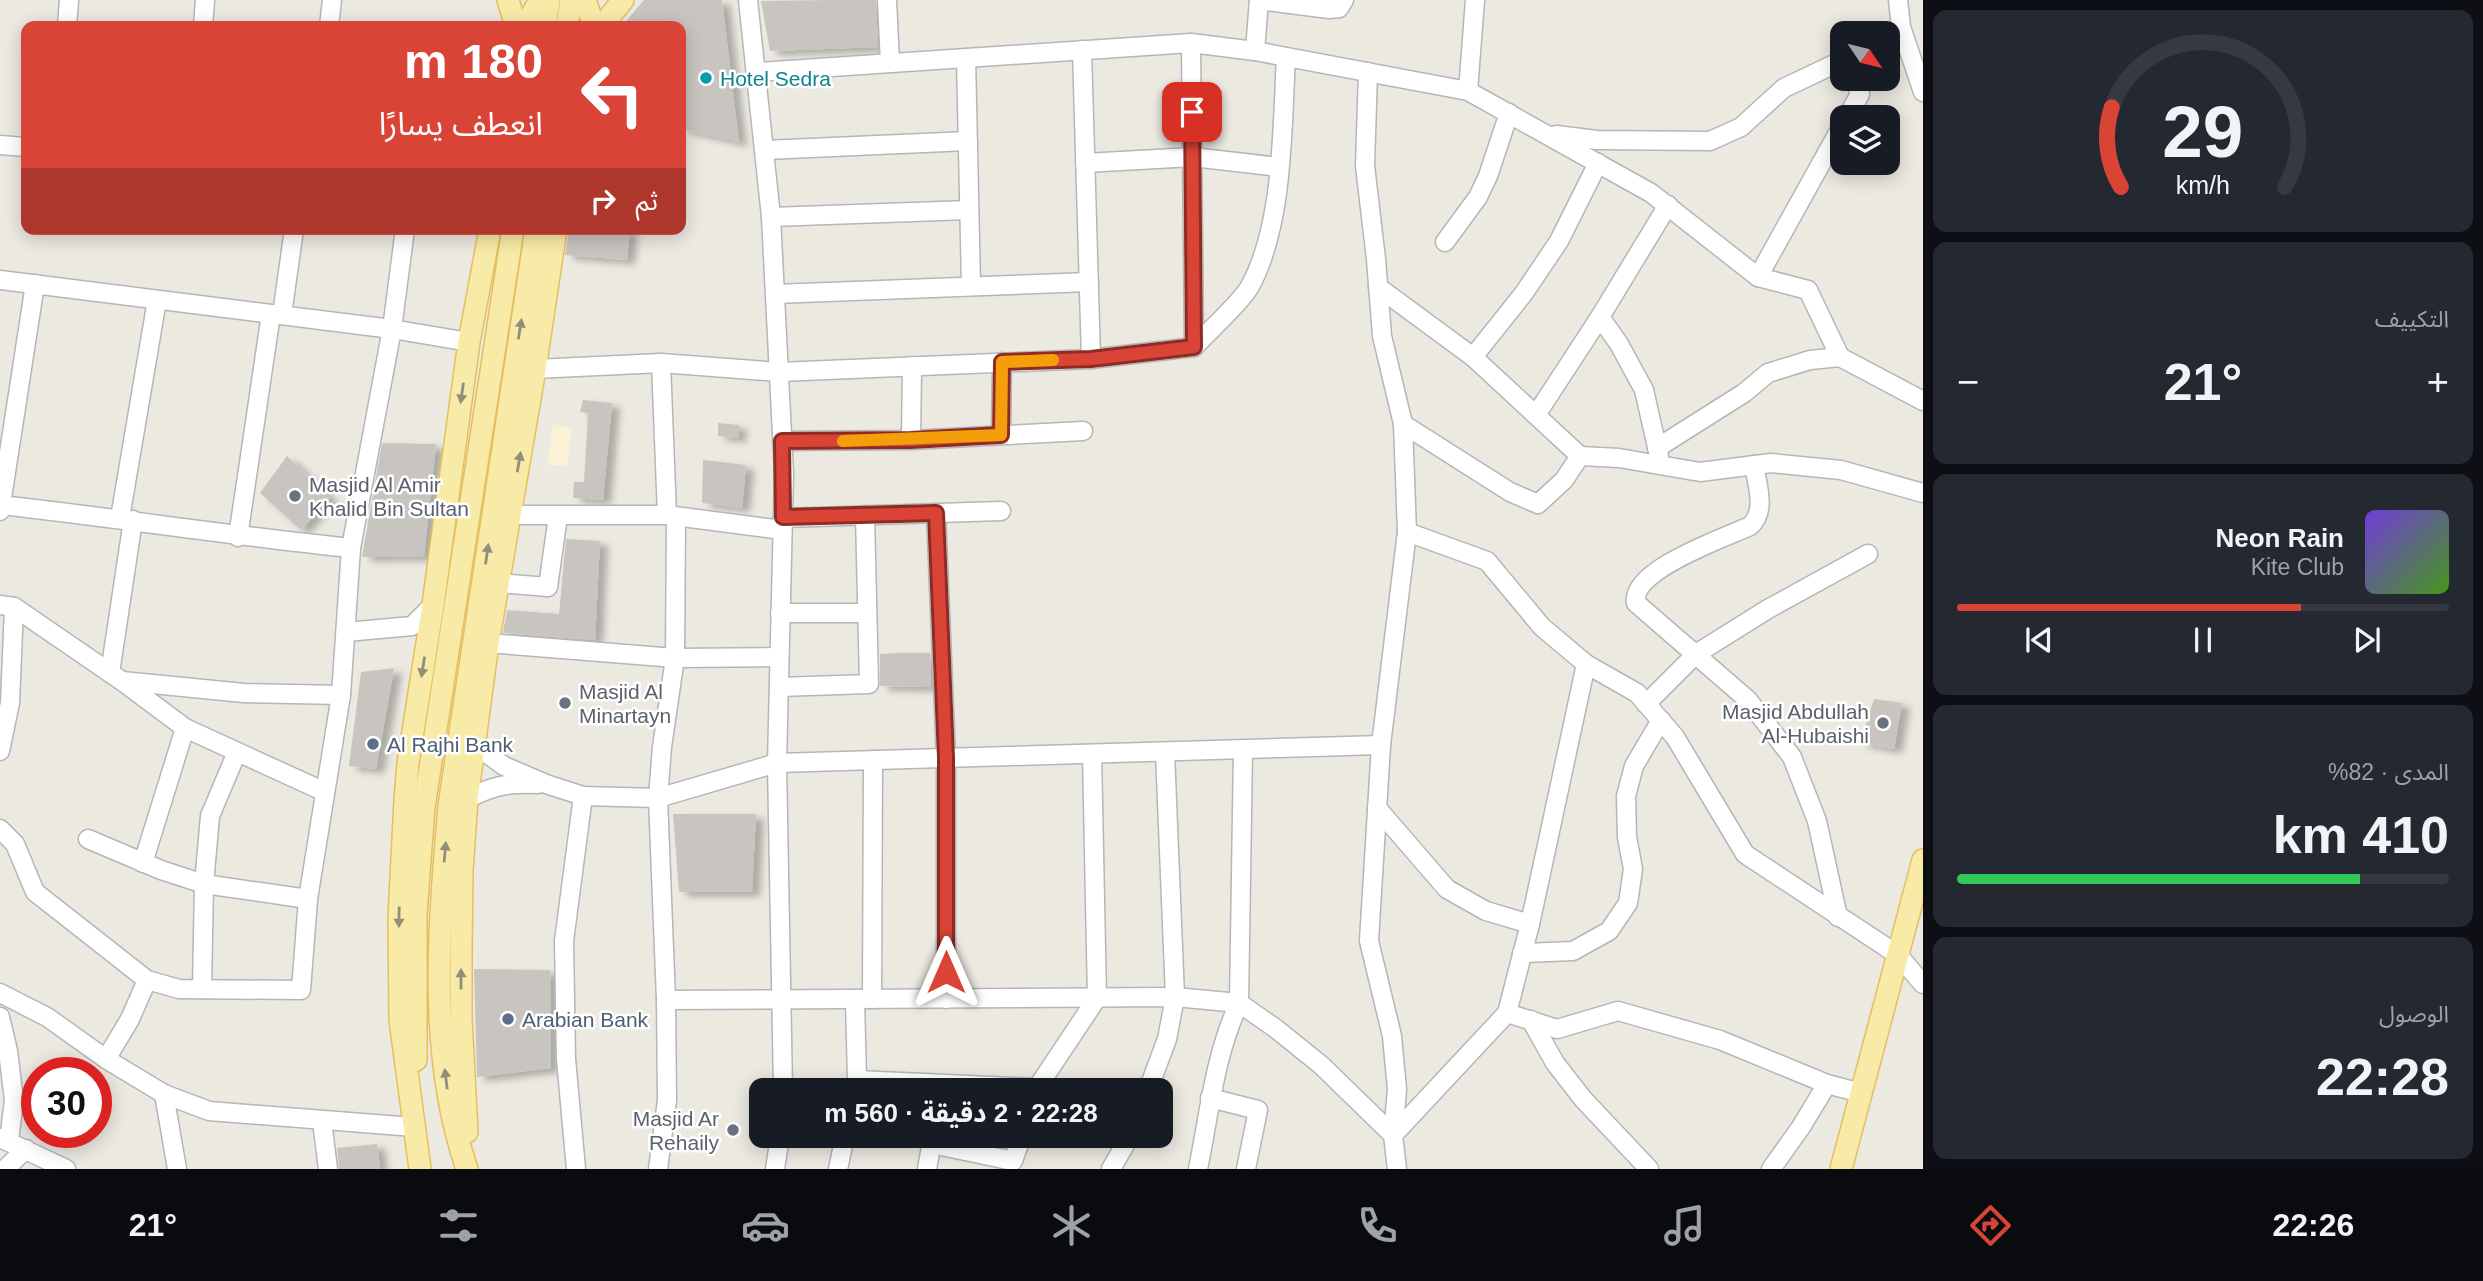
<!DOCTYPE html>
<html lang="ar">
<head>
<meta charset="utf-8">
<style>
	:root { --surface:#171b24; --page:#242831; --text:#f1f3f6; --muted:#9ea1a6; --line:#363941; --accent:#da4437 }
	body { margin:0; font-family:Helvetica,"Noto Sans Arabic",sans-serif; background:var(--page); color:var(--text); direction:rtl; height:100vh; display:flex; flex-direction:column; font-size:26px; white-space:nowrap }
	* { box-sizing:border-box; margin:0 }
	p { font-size:23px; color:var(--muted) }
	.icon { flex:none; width:38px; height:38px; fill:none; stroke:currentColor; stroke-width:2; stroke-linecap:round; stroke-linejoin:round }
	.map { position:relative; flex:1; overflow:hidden; direction:ltr }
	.drawer { display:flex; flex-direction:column; gap:10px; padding:10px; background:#0d0f14; width:560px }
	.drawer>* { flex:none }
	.top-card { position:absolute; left:21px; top:21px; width:665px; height:214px; border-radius:14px; box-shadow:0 4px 18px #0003; direction:rtl; background:#da4437; color:#fff; overflow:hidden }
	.needle { width:46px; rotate:125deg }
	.tools { position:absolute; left:1830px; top:21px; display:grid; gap:14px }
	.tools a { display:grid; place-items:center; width:70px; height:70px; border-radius:14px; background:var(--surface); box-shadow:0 4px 18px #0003; font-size:35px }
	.speed { position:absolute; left:21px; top:1057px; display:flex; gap:14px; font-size:35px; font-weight:700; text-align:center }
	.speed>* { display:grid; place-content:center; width:91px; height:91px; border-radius:50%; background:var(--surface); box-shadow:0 4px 18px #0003; line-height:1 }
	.speed .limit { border:10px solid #d22; background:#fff; color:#111 }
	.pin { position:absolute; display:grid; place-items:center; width:60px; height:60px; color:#fff; margin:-30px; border-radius:14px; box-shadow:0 4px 10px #0006 }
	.me { position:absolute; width:77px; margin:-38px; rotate:0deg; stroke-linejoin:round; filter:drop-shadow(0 0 5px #0008) }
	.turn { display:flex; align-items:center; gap:24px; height:147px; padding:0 28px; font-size:32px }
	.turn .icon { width:91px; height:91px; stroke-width:2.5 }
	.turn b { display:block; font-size:49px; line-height:60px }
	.then { display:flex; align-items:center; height:66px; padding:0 28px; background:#0003; gap:14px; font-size:26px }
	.big { font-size:52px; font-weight:700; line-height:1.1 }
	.drawer .card { flex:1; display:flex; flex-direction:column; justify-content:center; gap:10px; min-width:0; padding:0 24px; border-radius:14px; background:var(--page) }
	.drawer .dial { align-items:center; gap:0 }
	.dial svg { height:182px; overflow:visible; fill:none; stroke:var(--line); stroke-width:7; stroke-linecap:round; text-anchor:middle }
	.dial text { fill:var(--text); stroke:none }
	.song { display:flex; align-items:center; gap:21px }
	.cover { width:84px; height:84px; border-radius:10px; background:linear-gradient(135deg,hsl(260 70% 55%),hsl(100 70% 35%)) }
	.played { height:7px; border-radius:4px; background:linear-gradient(90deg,var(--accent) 70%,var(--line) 70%) }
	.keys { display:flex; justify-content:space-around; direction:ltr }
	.heat { display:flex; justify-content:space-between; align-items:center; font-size:38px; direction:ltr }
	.charge { height:10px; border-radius:5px; background:linear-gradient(90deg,#34c759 82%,var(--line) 0) }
	.trip { position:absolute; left:749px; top:1078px; width:424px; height:70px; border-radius:14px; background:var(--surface); box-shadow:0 4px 18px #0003; font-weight:700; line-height:70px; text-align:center; direction:rtl }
	.menu { display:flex; height:112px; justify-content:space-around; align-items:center; background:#090b0e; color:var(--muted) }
	.menu .icon { width:49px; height:49px }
	.menu .active { color:var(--accent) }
	.menu b { font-size:32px; color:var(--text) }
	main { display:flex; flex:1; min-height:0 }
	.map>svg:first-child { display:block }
	.commercial { fill:#faf2d6 }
	.building { fill:#c8c5c0; filter:url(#shadow) }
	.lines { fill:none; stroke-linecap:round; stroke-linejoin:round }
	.minor-casing { stroke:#b3b6ba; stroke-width:21 }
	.major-casing { stroke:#e5bf5f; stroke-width:24 }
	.minor { stroke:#fff; stroke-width:18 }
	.major { stroke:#f8eba8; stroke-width:21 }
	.oneway { fill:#918e79 }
	.route-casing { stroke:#8e2c24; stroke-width:18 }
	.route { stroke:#da4437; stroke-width:12 }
	.slow { stroke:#f59e0b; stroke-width:12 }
	.culture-dot { fill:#0f9aa8; stroke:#fff; stroke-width:2.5 }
	.worship-dot { fill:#6b7280; stroke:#fff; stroke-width:2.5 }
	.service-dot { fill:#5c6f8a; stroke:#fff; stroke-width:2.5 }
	.labels { text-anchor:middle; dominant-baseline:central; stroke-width:5; stroke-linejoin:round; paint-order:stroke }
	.culture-label { font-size:21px; fill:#0d838f; stroke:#fff; text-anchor:start }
	.worship-label { font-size:21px; fill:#5b616d; stroke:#fff; text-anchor:start }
	.service-label { font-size:21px; fill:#4e5e75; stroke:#fff; text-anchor:start }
</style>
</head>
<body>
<main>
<section class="drawer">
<div class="card dial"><svg viewBox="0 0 100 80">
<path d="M14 69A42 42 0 1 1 86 69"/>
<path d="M14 69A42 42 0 0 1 10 34" stroke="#da4437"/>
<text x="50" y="56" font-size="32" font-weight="700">29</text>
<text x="50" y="72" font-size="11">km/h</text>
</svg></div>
<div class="card"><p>التكييف</p>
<div class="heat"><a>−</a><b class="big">21°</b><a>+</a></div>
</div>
<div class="card">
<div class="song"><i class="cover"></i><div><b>Neon Rain</b><p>Kite Club</p></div></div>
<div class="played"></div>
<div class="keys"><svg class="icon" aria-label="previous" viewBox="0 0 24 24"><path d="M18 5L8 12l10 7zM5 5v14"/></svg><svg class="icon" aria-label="pause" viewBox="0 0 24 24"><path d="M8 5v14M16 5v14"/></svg><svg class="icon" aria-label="next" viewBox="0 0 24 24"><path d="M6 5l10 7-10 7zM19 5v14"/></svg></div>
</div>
<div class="card"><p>المدى · 82%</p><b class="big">410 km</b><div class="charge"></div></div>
<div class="card"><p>الوصول</p><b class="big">22:28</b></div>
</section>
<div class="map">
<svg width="1923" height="1169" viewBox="0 0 1923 1169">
	<defs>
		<filter id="shadow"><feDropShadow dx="8" dy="4.5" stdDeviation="3.5" flood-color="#0004"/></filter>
	</defs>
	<rect width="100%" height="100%" fill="#ebe9e0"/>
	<polygon class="commercial" points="553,424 572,428 567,465 547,465"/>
	<g class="building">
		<polygon points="644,0 722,0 739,142 681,129 681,26 622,26"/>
		<polygon points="834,0 876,0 878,47 770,51 761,1"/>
		<polygon points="569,229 630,229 627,260 565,255"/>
		<polygon points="583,400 612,403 603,500 573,498 574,482 584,482 588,413 580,412"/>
		<polygon points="718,423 739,425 738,438 718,436"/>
		<polygon points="382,443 436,444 424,556 362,557"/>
		<polygon points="287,456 330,498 301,530 260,493"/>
		<polygon points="703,460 746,465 742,508 702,503"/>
		<polygon points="566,539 600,541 595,640 503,633 507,610 559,614"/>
		<polygon points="897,653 930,653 931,687 880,686 880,654"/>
		<polygon points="394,668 376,769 349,766 361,672"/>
		<polygon points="1874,699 1902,703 1894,749 1860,743"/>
		<polygon points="673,814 756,814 752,892 679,892"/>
		<polygon points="474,969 550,970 551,1068 477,1077"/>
		<polygon points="377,1144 380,1169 339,1169 337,1148"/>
	</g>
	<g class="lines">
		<defs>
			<g id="minor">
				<polyline points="748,0 771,217 784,474 777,763 783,1090"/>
				<polyline points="887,0 890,63"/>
				<polyline points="1259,0 1329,9 1339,8 1344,0"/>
				<polyline points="1898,0 1901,27 1923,92"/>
				<polyline points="67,26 69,0"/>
				<polyline points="203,26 205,0"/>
				<polyline points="329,26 332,0"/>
				<polyline points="1082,50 1091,359"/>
				<polyline points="1255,51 1259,0"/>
				<polyline points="966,58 971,286"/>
				<polyline points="757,72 1191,43 1255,51 1468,91 1651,193 1758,277 1808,290 1840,357"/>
				<polyline points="1368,72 1365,166 1376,259 1382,336 1403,424 1407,532 1381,745 1369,941 1392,1036 1397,1089 1393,1135"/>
				<polyline points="1468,91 1475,0"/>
				<polyline points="1847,117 1860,94 1854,79"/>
				<polyline points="1556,135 1597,140 1710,141 1741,127 1784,88 1843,60"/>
				<polyline points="0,145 26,147"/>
				<polyline points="765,150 968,141"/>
				<polyline points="1085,163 1193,157 1279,167"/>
				<polyline points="771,217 969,210"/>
				<polyline points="1445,242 1478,197 1488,176 1509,113"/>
				<polyline points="1758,277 1843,124"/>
				<polyline points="0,280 392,329 469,342"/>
				<polyline points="1378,287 1473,357 1580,456 1564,480 1538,504 1510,492 1403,424"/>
				<polyline points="775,294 1089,282"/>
				<polyline points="282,315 294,229"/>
				<polyline points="1600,317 1619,344 1644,390 1659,456"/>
				<path d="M1194,347C1209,331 1239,304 1249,288C1284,226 1282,127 1286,57"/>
				<polyline points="1473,357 1524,293 1559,241 1598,163"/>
				<polyline points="661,363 667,515"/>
				<polyline points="535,369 661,363 779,372 1091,359 1194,347 1191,43"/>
				<polyline points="1536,415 1600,317 1668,205"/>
				<polyline points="1001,435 1002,362"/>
				<polyline points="911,440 1083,431"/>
				<polyline points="782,441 911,440 912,366"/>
				<polyline points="1657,448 1744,393 1768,373 1810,360 1840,357 1923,401"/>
				<polyline points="1580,456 1619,458 1700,472 1771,463 1841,470 1923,493"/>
				<path d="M1754,465C1757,485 1767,511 1750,526C1724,538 1630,570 1636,603L1748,700L1792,757L1817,821L1838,917"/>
				<path d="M0,505C117,518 233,536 351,548"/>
				<polyline points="0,511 35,284"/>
				<polyline points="936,513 946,758 946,999"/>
				<polyline points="510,515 667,515 782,530"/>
				<polyline points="120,518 157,300"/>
				<polyline points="783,518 1001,511"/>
				<polyline points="1407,532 1487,561 1542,627 1586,664 1637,693 1675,737 1745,854 1898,955 1923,984"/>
				<polyline points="238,537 271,314"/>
				<polyline points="498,583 548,587 558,516"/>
				<polyline points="0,605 14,607 122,681 185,728 325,792"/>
				<polyline points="780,613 867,613"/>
				<polyline points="346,632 412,626 433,605"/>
				<polyline points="488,643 675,658 676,517"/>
				<polyline points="110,673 133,520"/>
				<polyline points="122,681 244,693 341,695"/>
				<polyline points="779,687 869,684 865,515"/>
				<polyline points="1646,704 1696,654 1768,609 1868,554"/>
				<polyline points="475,745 504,766 546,784 583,796 658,798 777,763 1381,745"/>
				<polyline points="0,751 10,703 14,607"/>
				<path d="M467,799C494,785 508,783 538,784"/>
				<polyline points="1377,808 1447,889 1486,911 1530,924"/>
				<polyline points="0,829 15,844 35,892 147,980 179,989 301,990 308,899 341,695 351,548 392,329 405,229"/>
				<polyline points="88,839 161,870 204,884 308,899"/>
				<polyline points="143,863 185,728"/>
				<polyline points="1522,953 1573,951 1609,931 1628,903 1633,869 1627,837 1626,796 1634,766 1661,720"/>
				<polyline points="202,989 204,884 210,816 237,752"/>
				<polyline points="0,993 47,1017 106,1059 164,1094 209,1111 414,1127"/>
				<polyline points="872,999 873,760"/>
				<polyline points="666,1000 1175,997 1239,1003 1275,1028 1321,1065 1393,1135 1397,1169"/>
				<polyline points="1507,1013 1557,1029 1618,1011 1720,1040 1827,1084 1861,1093"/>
				<polyline points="0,1017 8,1051 14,1100 9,1141"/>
				<polyline points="1531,1020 1555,1063 1583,1099 1649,1169"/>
				<polyline points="106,1059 130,1019 147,980"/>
				<polyline points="857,1080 1037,1088 1097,998 1092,754"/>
				<polyline points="855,1090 857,1080 855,999"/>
				<polyline points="1148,1090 1167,1039 1175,997 1165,752"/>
				<polyline points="164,1094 177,1169"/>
				<polyline points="1210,1098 1258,1110 1246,1169"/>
				<polyline points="322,1121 328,1169"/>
				<polyline points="1393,1135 1507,1013 1530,924 1586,664"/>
				<polyline points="0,1138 66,1169"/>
				<polyline points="932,1144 1013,1161 1022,1136"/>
				<polyline points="5,1169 26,1149"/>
				<polyline points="576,1169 566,1059 564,941 583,796"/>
				<polyline points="658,1169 667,1100 666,1000 658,798 662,747 675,658 779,657"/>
				<polyline points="775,1169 780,1136"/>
				<polyline points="838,1169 845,1136"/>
				<polyline points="927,1169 933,1136"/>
				<polyline points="1111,1169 1130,1136"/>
				<path d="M1198,1169C1210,1110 1214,1058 1239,1003L1243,750"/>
				<polyline points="1771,1169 1801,1127 1827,1084"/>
			</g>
			<g id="major">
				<polyline points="508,0 516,26"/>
				<polyline points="585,0 594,26"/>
				<polyline points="527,23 540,0"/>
				<polyline points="545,26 549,0"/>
				<polyline points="567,26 571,0"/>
				<polyline points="602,26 623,0"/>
				<polyline points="416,1060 416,913 424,807 513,229"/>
				<polyline points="467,1132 461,1020 461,947 462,870 467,799 488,643 535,369 556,229"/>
				<polyline points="420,1169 400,1020 399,918 405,800 408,763 433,605 469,342 490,229"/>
				<path d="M467,1169C427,1054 439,926 449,806L536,229"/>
				<polyline points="1841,1169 1923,860"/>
			</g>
		</defs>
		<use href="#minor" class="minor-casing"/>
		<use href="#major" class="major-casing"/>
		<use href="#minor" class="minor"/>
		<use href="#major" class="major"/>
	</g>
	<defs><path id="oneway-solid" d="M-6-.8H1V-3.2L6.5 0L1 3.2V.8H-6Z" transform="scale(1.75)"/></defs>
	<g class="oneway">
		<use href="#oneway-solid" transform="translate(520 329) rotate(-81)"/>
		<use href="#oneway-solid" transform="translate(462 393) rotate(98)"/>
		<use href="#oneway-solid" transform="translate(519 462) rotate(-80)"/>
		<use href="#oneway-solid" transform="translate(487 554) rotate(-82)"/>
		<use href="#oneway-solid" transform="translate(423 667) rotate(99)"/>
		<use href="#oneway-solid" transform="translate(445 852) rotate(-85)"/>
		<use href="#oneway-solid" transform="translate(399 917) rotate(91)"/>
		<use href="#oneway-solid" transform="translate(461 979) rotate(-90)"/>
		<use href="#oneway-solid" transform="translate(446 1079) rotate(-97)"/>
	</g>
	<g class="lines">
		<defs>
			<polyline id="route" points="946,972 946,758 936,513 783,517 782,441 911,440 1001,435 1002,362 1091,359 1194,347 1192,112"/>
		</defs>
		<use href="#route" class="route-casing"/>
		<use href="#route" class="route"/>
		<polyline class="slow" points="843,441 1001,435 1002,362 1053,360"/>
	</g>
	<circle class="culture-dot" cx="706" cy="78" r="7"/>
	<g class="worship-dot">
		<circle cx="295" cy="496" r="7"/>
		<circle cx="565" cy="703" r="7"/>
		<circle cx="1883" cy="723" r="7"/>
		<circle cx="733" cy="1130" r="7"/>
	</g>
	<g class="service-dot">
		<circle cx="373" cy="744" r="7"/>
		<circle cx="508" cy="1019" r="7"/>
	</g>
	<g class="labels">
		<g class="culture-label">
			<text x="720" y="78">Hotel Sedra</text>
		</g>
		<g class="worship-label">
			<text x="309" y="484">Masjid Al Amir<tspan x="309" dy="24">Khalid Bin Sultan</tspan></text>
			<text x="579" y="691">Masjid Al<tspan x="579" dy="24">Minartayn</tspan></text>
			<text x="1869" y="711" text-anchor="end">Masjid Abdullah<tspan x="1869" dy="24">Al-Hubaishi</tspan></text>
			<text x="719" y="1118" text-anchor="end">Masjid Ar<tspan x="719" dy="24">Rehaily</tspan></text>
		</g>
		<g class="service-label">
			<text x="387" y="744">Al Rajhi Bank</text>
			<text x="522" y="1019">Arabian Bank</text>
		</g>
	</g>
</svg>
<div class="tools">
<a><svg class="needle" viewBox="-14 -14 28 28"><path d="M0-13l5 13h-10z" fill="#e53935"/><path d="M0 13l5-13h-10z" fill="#9ea1a6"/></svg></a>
<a><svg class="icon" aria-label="layers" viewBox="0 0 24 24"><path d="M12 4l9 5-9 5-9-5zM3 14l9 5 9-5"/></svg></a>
</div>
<div class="speed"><div class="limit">30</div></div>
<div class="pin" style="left:1192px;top:112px;background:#d93025"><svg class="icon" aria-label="arrive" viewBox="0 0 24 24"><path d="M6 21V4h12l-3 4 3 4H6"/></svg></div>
<svg class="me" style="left:946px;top:972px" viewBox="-20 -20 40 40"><path d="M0-17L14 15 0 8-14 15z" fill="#da4437" stroke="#fff" stroke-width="4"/></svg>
<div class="trip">22:28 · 2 دقيقة · 560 m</div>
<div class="top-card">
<div class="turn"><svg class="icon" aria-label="left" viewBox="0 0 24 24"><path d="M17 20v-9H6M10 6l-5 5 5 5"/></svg><div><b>180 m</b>انعطف يسارًا</div></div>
<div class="then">ثم<svg class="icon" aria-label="right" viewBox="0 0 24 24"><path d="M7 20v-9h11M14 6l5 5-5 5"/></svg></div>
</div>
</div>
</main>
<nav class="menu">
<b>22:26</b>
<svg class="icon active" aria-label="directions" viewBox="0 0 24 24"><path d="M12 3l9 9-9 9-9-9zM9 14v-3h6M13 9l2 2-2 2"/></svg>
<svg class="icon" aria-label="music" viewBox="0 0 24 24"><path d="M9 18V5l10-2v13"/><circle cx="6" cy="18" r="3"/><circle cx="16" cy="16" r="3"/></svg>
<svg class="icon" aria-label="phone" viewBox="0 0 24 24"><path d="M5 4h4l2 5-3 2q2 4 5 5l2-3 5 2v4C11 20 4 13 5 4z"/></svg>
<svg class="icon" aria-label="climate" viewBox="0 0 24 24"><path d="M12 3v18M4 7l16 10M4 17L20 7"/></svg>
<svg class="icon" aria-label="car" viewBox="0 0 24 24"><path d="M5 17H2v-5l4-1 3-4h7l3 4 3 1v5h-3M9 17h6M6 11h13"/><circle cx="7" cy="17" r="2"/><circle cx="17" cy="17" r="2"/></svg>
<svg class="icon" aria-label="filters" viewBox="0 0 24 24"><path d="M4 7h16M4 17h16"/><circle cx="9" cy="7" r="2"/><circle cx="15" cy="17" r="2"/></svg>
<b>21°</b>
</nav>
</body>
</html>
